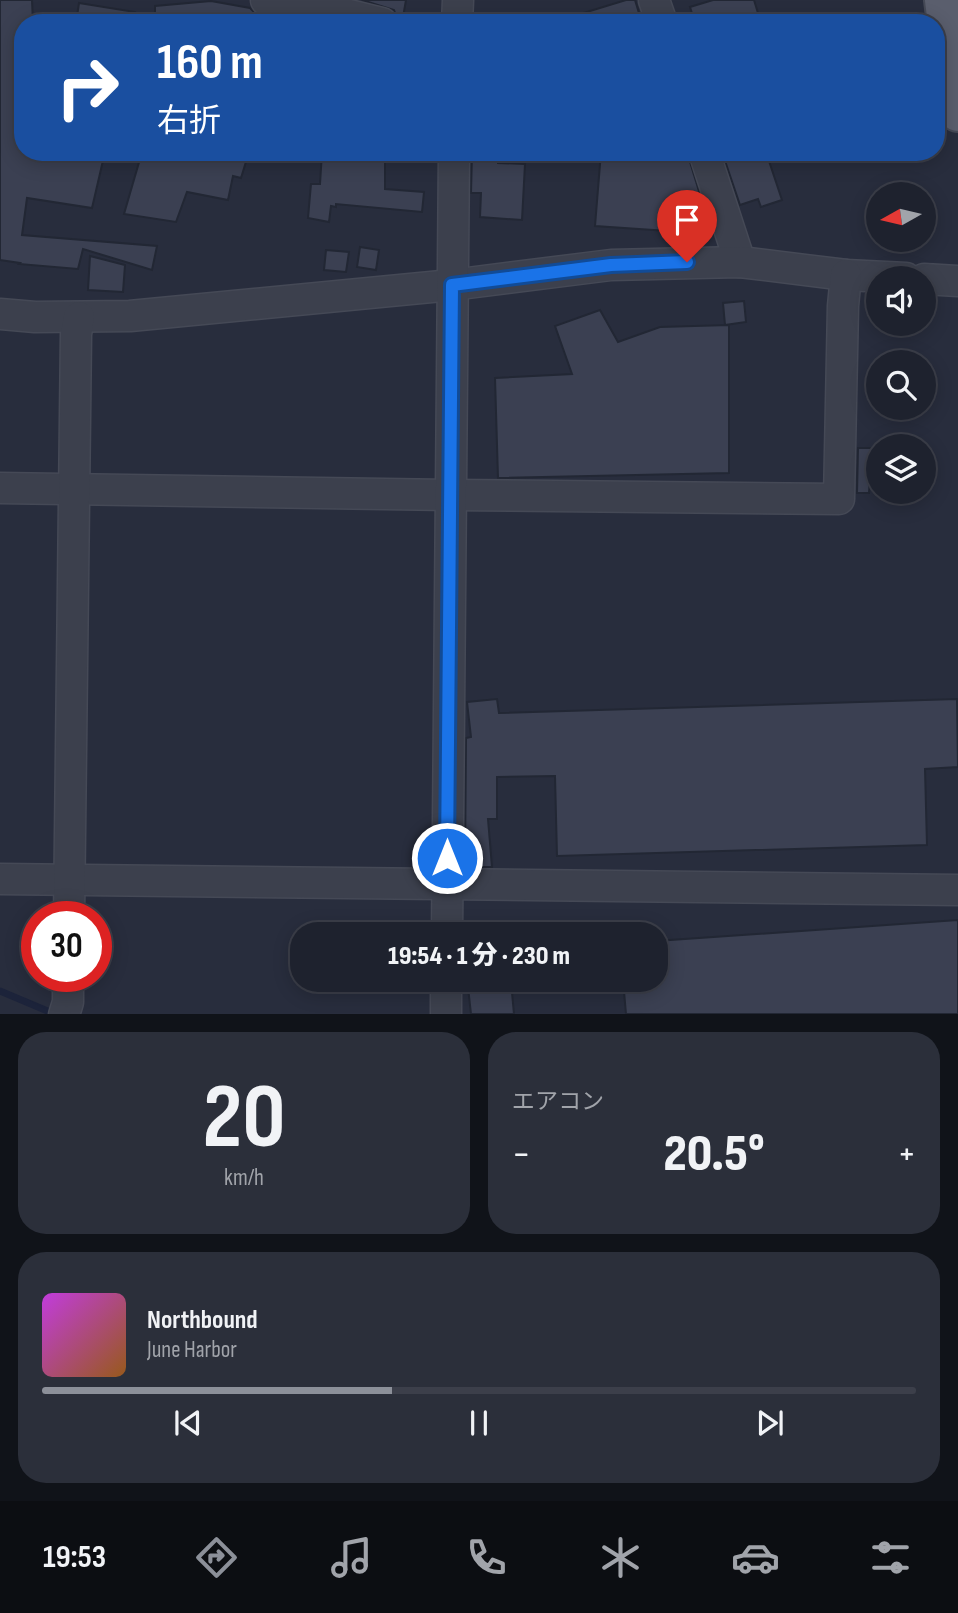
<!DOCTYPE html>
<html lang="ja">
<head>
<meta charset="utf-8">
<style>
	:root { --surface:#1e222e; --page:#2b2f3a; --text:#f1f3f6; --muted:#a1a4aa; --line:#3c3f4a; --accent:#8c9099 }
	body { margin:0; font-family:"Sofia Sans Condensed","Noto Sans JP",sans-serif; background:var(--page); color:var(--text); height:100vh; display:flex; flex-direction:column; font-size:26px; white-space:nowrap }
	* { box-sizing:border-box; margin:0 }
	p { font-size:23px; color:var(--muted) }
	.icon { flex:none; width:38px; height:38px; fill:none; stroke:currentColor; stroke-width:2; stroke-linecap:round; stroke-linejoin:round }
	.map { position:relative; height:1014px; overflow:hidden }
	.details { display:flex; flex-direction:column; gap:18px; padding:18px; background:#101319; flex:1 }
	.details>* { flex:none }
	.hud { position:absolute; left:14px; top:14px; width:931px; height:147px; border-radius:28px; box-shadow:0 4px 18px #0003,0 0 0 2px var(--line); background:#1a4fa0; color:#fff; overflow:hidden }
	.needle { width:46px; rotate:262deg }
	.buttons { position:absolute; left:866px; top:182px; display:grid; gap:14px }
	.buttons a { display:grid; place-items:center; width:70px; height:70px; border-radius:50%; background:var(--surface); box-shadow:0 4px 18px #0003,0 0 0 2px var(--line); font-size:35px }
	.speed { position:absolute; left:21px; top:901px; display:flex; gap:14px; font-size:35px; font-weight:700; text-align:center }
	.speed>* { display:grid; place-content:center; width:91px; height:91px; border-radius:50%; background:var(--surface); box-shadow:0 4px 18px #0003,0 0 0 2px var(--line); line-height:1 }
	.speed .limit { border:10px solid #d22; background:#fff; color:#111 }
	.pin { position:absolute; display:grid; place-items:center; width:60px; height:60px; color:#fff; margin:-72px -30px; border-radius:50% 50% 50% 0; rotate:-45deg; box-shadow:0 0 7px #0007 }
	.pin .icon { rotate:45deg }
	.me { position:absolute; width:77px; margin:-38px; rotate:0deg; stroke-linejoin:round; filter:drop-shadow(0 0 5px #0008) }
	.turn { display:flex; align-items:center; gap:24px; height:147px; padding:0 28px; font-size:32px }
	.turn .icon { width:91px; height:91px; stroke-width:2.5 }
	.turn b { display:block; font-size:49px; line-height:60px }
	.big { font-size:52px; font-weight:800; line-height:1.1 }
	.details .widget { flex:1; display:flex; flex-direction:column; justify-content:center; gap:10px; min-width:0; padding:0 24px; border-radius:28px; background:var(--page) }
	.details .dial { align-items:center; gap:0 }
	.dial b { font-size:91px; line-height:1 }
	.song { display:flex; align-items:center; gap:21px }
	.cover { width:84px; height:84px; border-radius:10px; background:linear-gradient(135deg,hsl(290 70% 55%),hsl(30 70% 35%)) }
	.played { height:7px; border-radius:4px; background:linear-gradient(90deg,var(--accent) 40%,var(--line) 40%) }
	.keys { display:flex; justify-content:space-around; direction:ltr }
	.heat { display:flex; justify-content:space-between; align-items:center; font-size:38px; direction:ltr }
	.details .tiles { flex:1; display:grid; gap:18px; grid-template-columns:1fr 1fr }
	.widget:last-child { grid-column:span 2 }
	.trip { position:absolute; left:290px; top:922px; width:378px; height:70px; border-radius:28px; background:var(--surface); box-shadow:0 4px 18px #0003,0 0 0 2px var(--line); font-weight:800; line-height:70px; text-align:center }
	.dock { display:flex; height:112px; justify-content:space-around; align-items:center; background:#0c0e12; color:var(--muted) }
	.dock .icon { width:49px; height:49px }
	.dock .active { color:var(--accent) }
	.dock b { font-size:32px; color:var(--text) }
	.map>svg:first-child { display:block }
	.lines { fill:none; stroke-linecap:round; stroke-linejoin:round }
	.stream { stroke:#1c233a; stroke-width:7 }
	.building { fill:#3b4052; stroke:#222734; stroke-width:2 }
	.minor-casing { stroke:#454956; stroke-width:33 }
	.major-casing { stroke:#454956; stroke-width:42 }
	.minor { stroke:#3c404d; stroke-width:30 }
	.major { stroke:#5a5e6d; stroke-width:38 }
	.route-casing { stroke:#114b97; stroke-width:18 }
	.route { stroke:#1a73e8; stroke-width:12 }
</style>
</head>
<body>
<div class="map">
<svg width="958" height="1015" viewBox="0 0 958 1015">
	<rect width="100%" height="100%" fill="#282d3d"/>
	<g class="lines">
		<polyline class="stream" points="0,991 57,1015"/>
	</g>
	<g class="building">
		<polygon points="0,0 32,0 33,23 23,23 23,152 105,152 92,208 27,198 22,235 157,246 152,270 83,249 78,269 19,264 20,263 0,260"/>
		<polygon points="362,0 406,0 402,23 399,23 394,10"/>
		<polygon points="626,0 635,0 642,23 567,23 567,18"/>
		<polygon points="713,0 754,0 761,23 695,23 690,7"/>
		<polygon points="211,1 250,8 256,14 277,19 277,23 217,23 155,13 155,6"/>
		<polygon points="79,3 135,12 134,23 76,23"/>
		<polygon points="142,152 249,152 241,178 233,176 228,200 187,192 176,222 124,214"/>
		<polygon points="322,152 385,152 385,189 424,192 422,212 336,204 336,207 331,206 329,222 308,218 311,184 320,184"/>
		<polygon points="472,152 498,152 498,163 525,164 522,220 480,217 481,193 471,193"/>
		<polygon points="601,152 687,152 712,234 595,226"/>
		<polygon points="722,152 766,152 782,200 761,207 758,199 740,205"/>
		<polygon points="360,247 379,250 376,270 357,267"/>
		<polygon points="326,250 349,252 346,272 324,270"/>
		<polygon points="90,256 125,265 123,292 88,290"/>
		<polygon points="744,301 746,322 725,325 723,303"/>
		<polygon points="600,310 618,342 660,327 729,325 729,473 498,478 495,378 572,374 555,326"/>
		<polygon points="858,448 872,448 869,493 857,493"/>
		<polygon points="497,699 499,713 957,699 958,767 925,769 927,845 557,856 555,776 497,777 497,819 488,819 492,867 465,867 466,738 471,737 467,702"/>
		<polygon points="958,920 958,1014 626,1014 623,980 656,980 656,941"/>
		<polygon points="511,982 514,1014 471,1014 468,987"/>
	</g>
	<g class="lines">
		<defs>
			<g id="minor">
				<polyline points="266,0 304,4 382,23"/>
				<polyline points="654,0 662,23"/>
				<polyline points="457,23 458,0"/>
				<polyline points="704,152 740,262"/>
				<polyline points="924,279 958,281"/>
				<polyline points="0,314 35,317 130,316 452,285 611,265 740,262 846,275 906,278"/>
				<polyline points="0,488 450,495 839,499 843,306 846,275"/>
				<polyline points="0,879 958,890"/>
				<polyline points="69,917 76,334 79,317"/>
				<polyline points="447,934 454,152"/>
				<polyline points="64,1015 68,1002 68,976"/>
				<polyline points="446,1015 446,980"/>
			</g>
			<polyline id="major" points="944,0 958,112"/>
		</defs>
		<use href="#minor" class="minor-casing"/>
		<use href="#major" class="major-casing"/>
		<use href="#minor" class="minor"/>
		<use href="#major" class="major"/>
	</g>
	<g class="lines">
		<defs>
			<polyline id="route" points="447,858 452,285 611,265 687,262"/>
		</defs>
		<use href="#route" class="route-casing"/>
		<use href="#route" class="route"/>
	</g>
</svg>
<div class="buttons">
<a><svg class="needle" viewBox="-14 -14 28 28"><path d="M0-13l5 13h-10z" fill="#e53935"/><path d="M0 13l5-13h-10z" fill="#a1a4aa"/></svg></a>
<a><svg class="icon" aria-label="sound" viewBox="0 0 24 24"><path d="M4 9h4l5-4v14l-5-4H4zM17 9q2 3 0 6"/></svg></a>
<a><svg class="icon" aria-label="search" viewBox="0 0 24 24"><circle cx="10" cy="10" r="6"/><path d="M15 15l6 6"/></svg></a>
<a><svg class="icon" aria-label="layers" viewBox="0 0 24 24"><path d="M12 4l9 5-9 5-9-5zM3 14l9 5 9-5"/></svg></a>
</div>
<div class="speed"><div class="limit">30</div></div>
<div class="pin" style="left:687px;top:262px;background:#d93025"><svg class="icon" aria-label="arrive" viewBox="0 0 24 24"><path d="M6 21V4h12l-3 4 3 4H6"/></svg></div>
<svg class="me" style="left:447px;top:858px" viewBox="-20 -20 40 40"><circle r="17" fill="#1a73e8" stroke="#fff" stroke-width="3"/><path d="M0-11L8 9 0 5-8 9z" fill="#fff"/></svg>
<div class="trip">19:54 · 1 分 · 230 m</div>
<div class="hud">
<div class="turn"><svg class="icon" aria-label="right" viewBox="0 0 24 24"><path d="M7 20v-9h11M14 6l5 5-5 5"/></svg><div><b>160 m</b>右折</div></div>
</div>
</div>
<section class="details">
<div class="tiles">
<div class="widget dial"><b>20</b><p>km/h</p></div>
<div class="widget"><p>エアコン</p>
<div class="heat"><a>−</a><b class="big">20.5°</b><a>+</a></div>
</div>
<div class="widget">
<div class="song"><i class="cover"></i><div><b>Northbound</b><p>June Harbor</p></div></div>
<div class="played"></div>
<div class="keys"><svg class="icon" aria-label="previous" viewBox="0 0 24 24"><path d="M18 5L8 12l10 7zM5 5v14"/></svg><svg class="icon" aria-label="pause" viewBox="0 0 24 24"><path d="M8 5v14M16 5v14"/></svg><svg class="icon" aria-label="next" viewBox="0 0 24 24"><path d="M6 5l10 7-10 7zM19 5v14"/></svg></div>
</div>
</div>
</section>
<nav class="dock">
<b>19:53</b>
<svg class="icon active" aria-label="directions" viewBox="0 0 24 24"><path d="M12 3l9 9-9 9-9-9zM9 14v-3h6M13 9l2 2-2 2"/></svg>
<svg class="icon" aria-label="music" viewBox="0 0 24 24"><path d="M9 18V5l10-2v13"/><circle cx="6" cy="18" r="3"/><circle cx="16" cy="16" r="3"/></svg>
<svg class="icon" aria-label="phone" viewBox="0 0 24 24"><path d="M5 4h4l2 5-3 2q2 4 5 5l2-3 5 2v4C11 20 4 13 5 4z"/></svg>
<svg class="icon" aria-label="climate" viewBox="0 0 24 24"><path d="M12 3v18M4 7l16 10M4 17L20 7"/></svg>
<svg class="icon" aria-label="car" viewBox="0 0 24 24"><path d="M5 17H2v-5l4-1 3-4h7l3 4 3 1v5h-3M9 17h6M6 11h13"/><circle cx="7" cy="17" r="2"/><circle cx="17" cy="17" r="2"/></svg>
<svg class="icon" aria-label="filters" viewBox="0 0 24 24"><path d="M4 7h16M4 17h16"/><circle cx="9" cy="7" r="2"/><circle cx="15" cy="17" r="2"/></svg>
</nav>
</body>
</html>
